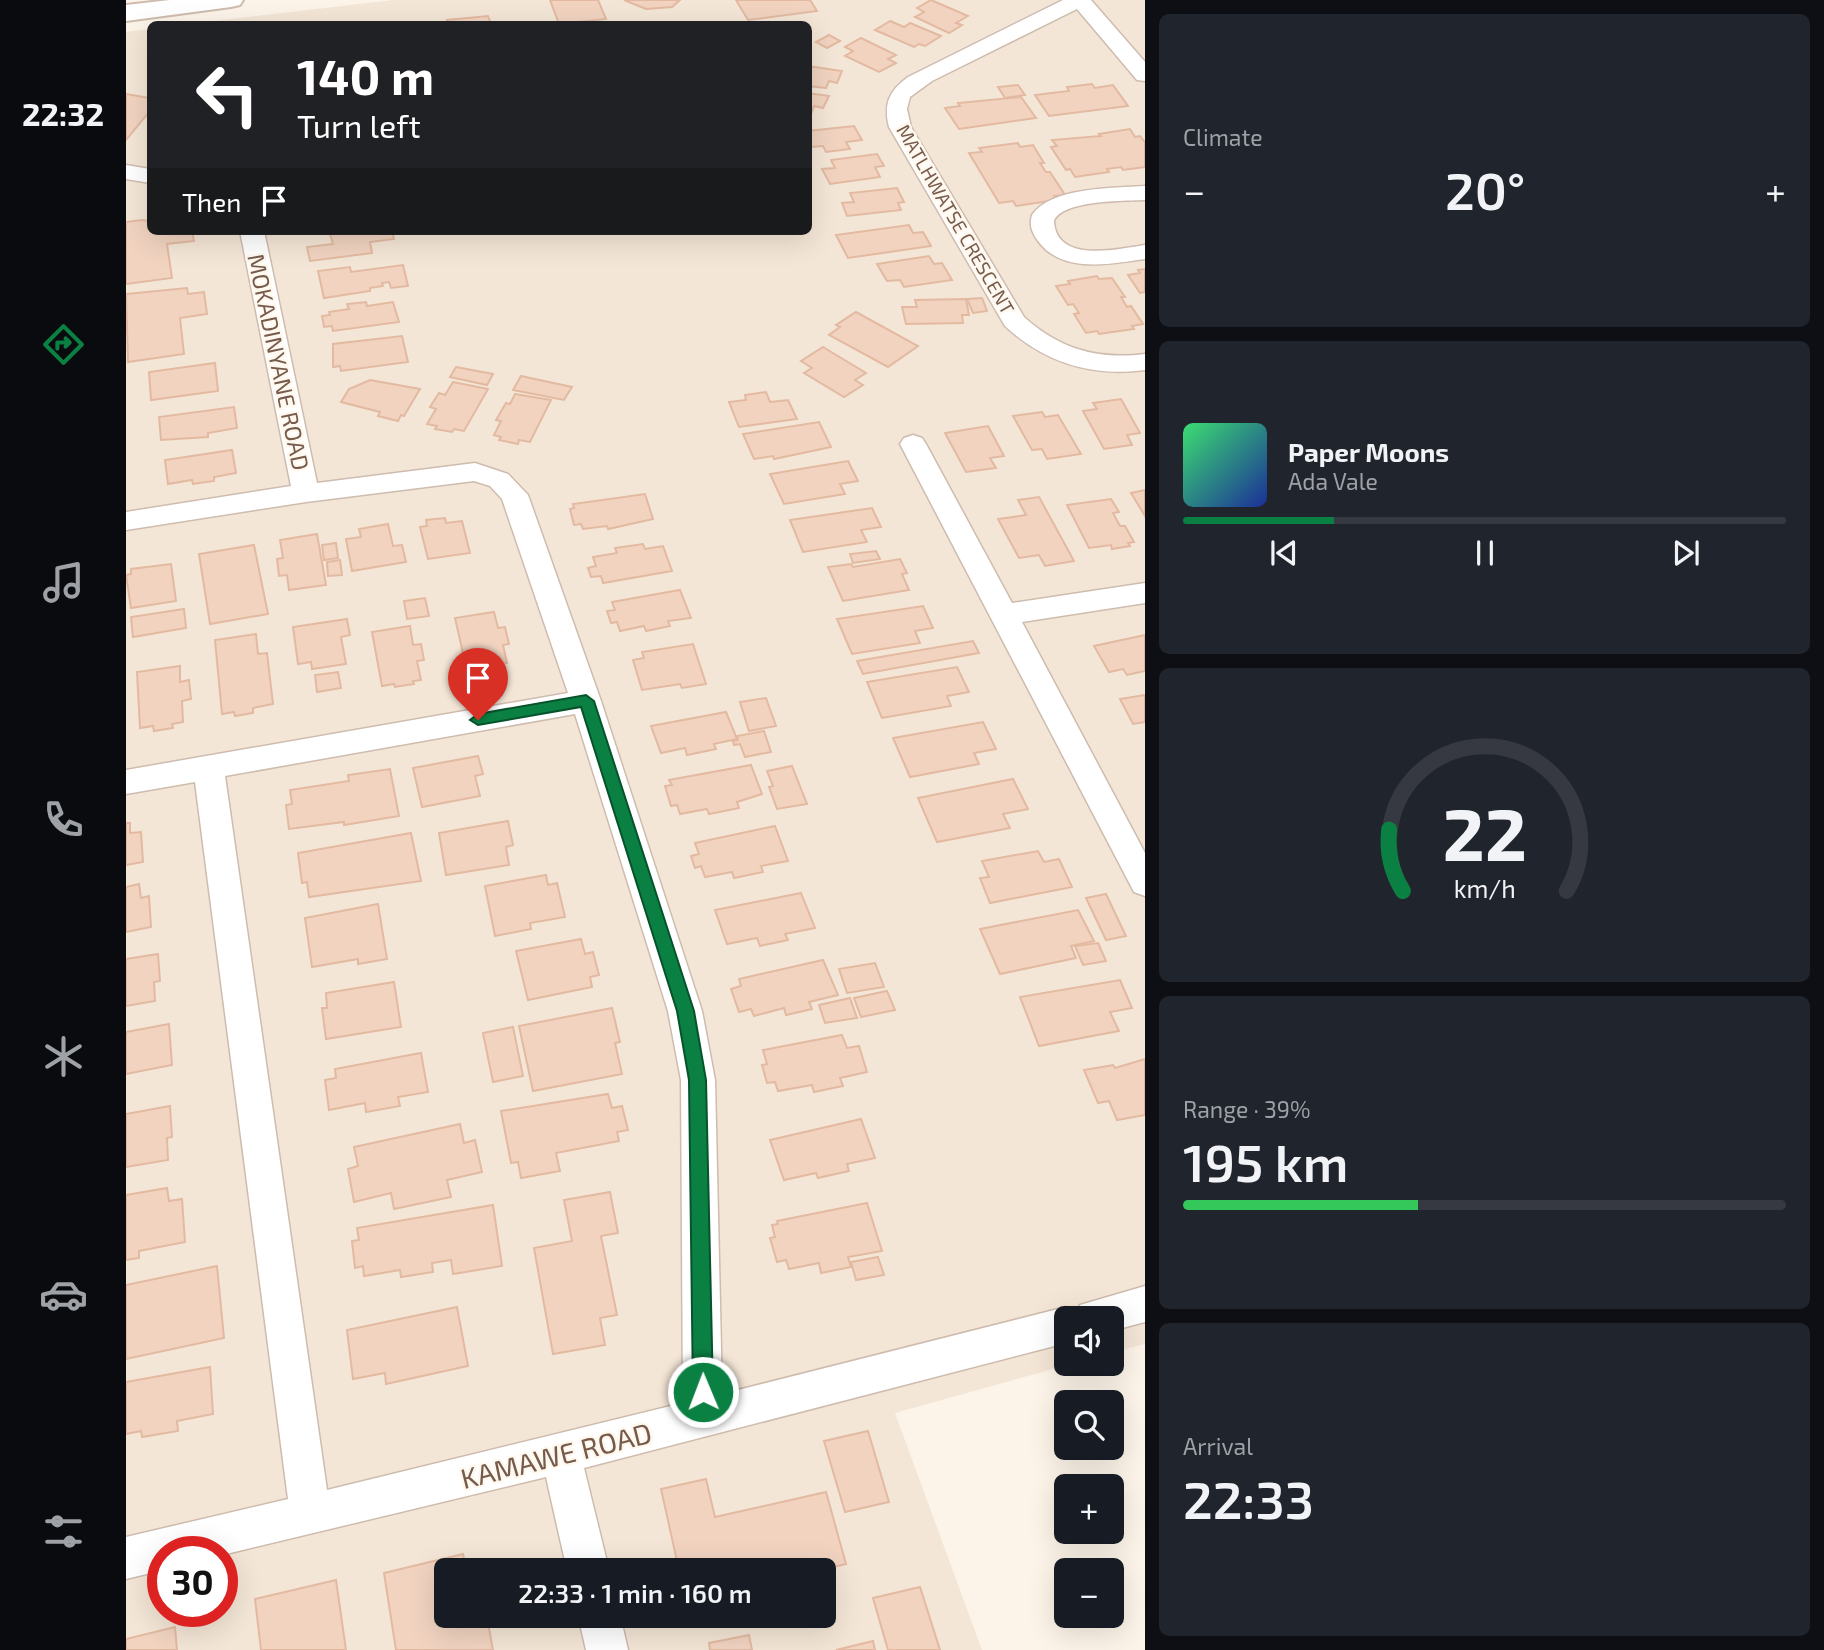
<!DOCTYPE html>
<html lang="en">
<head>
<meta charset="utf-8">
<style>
	:root { --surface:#171b24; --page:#20242c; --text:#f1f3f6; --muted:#9ea1a6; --line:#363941; --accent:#0b8043 }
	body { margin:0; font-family:"Exo 2",sans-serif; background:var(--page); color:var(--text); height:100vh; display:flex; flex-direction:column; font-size:26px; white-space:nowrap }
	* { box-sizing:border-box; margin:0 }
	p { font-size:23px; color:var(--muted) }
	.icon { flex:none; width:38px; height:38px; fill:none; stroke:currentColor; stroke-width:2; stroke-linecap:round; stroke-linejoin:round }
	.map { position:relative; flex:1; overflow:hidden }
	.sheet { display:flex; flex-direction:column; gap:14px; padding:14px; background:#0d0f14; width:679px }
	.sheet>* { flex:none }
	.guide { position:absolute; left:21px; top:21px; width:665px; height:214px; border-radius:10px; box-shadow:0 7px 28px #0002; background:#202124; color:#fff; overflow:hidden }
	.buttons { position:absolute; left:928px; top:1306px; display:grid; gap:14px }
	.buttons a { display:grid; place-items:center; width:70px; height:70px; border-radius:10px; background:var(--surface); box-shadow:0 7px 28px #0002; font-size:35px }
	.speed { position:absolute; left:21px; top:1536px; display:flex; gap:14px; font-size:35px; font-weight:700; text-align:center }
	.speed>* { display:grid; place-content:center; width:91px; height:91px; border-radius:50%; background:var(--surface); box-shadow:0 7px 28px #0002; line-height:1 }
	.speed .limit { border:10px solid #d22; background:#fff; color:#111 }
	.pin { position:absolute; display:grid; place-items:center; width:60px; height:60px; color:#fff; margin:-72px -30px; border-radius:50% 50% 50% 0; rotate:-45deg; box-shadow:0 0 7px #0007 }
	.pin .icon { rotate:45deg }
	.me { position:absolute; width:77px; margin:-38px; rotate:359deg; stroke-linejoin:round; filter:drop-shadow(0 0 5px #0008) }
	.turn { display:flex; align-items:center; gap:24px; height:147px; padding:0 35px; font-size:32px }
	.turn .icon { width:91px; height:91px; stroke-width:2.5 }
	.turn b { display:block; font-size:49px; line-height:60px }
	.then { display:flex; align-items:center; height:66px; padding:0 35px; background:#0003; gap:14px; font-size:26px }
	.big { font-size:52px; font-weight:600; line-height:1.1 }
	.sheet .tile { flex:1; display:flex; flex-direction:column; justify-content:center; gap:10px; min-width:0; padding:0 24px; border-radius:10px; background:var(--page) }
	.sheet .dial { align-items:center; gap:0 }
	.dial svg { height:182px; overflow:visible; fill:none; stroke:var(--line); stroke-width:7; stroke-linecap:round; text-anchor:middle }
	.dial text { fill:var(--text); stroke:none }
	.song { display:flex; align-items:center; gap:21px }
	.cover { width:84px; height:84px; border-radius:10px; background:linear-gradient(135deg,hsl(140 70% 55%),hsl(230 70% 35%)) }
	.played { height:7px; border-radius:4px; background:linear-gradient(90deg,var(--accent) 25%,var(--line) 25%) }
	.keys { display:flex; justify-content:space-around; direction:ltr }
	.heat { display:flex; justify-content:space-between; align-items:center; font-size:38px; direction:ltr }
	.charge { height:10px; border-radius:5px; background:linear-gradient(90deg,#34c759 39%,var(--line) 0) }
	.trip { position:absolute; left:308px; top:1558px; width:402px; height:70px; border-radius:10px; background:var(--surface); box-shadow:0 7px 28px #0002; font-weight:600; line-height:70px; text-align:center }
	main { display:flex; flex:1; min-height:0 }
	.tab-bar { display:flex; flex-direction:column; width:126px; justify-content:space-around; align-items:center; background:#090b0e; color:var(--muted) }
	.tab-bar .icon { width:49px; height:49px }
	.tab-bar .current { color:var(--accent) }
	.tab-bar b { font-size:32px; color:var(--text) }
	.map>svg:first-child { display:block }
	.residential { fill:#f4e6d6; fill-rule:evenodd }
	.building { fill:#f1d3c0; stroke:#e3baa1; stroke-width:2 }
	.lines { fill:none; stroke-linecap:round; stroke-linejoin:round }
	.minor-casing { stroke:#cebcae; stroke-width:3 }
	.tertiary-casing { stroke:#cebcae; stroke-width:4 }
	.minor { fill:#fff; fill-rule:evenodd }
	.tertiary { fill:#fff; fill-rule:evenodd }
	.route { fill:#0b8043; stroke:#07532c; stroke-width:2 }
	.labels { text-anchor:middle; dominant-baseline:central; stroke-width:5; stroke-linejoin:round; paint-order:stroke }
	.far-street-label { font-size:19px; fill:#765b4c; stroke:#fff8ee }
	.street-label { font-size:23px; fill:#765b4c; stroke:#fff8ee }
	.near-street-label { font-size:28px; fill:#765b4c; stroke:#fff8ee }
</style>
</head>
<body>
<main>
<nav class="tab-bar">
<b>22:32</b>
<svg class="icon current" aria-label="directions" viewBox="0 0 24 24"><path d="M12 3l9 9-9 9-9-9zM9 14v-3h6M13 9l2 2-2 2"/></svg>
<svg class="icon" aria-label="music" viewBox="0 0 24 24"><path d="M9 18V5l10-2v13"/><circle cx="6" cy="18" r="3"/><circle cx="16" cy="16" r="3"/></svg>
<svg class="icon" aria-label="phone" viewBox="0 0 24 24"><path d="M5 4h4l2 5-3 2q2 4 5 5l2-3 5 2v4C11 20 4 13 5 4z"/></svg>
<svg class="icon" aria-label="climate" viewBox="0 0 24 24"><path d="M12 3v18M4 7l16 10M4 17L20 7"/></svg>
<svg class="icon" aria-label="car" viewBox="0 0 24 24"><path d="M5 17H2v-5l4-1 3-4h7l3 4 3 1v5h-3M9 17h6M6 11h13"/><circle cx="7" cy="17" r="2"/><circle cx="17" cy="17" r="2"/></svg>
<svg class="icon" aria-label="filters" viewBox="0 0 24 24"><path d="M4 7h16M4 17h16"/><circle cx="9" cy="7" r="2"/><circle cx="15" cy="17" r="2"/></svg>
</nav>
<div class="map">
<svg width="1019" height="1650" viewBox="0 0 1019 1650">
	<rect width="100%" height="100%" fill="#fcf4e8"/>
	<path class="residential" d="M267,0H1019V1344L985,1353V1318H940V1363H948L769,1413L856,1650H0V32L24,29V231H682V24H63ZM37,1552H96V1612H37ZM320,1570H698V1615H320Z"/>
	<g class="building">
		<polygon points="424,0 472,0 480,19 433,24"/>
		<polygon points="498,0 554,0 546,7 520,9"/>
		<polygon points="610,0 684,0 691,11 622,20"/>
		<polygon points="805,0 842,16 830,23 836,25 823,33 789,17 798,12 791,8"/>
		<polygon points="362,16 365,24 322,24 321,20"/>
		<polygon points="764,21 778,27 784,23 815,36 799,46 793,44 788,47 749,30"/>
		<polygon points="703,35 714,41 701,48 690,42"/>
		<polygon points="735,38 770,55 762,59 770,63 753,72 719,56 727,51 719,47"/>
		<polygon points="682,66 716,71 711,83 703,81 700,88 682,86"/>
		<polygon points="966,84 969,88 987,85 1002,106 923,116 909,95 943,91 941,87"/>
		<polygon points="892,85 899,95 879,98 872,87"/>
		<polygon points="682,93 703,96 697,108 688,106 685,114 682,113"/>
		<polygon points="0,94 24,98 24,111 0,140"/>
		<polygon points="895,97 910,118 833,129 819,108 834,106 832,103"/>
		<polygon points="728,126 736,140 720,142 724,149 700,152 697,146 685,147 682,142 682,131"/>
		<polygon points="1004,129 1009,137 1014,136 1019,142 1019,167 997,170 995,167 981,169 983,172 949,177 944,169 940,170 925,147 931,146 926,140 975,136 973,134"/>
		<polygon points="892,143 894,147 907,145 918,163 914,163 920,172 924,172 939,195 928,196 930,200 890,206 887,201 873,203 843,153 856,152 853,148"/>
		<polygon points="751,154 758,166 749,167 754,177 704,184 696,169 709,168 705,160"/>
		<polygon points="771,188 778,202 772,203 775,210 721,216 716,203 728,202 724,193"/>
		<polygon points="16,220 24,221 24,231 66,231 68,241 41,244 46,278 0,284 0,222"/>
		<polygon points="783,225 787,233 797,232 805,246 722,258 710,235"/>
		<polygon points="230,231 266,231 268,239 244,242 246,253 184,261 181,247 207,244 204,234"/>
		<polygon points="803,256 808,264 816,263 826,280 778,287 774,280 761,281 751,264"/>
		<polygon points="277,265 282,286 265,288 263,282 256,283 257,286 244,288 244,291 198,298 192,271 224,267 225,272"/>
		<polygon points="1019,269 1019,292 1014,293 1002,275 1014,273 1012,270"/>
		<polygon points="971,276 973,279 986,278 999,297 995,297 1001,307 1005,306 1017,324 1006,326 1008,329 973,334 971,331 960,333 948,314 953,313 947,304 942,305 930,286 944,284 942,281"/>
		<polygon points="61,288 62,294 78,292 81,314 54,318 58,354 2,362 0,294"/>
		<polygon points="856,298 861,311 847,313 841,299"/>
		<polygon points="840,299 843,315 836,315 837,323 780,324 776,307 791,307 789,300"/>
		<polygon points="240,302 241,306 267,302 273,322 207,331 206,326 198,327 196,316 204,315 203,312 223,309 221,304"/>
		<polygon points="730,312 792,346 762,367 703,335 714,327 710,325"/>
		<polygon points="276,336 282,362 215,371 214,366 207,367 207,344"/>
		<polygon points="697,347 740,373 729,380 737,385 718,397 678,373 686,368 675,361"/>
		<polygon points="89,363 92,391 25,400 23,372"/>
		<polygon points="330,367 367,374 361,385 324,377"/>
		<polygon points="395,376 446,387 438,400 387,390"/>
		<polygon points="244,380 294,389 278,416 275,415 272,421 252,416 254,412 215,402 223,389"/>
		<polygon points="327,382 362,389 338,431 328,429 326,432 309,429 311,426 301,424 310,409 304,407 313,393 319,395"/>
		<polygon points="640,392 644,402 662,400 671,419 613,427 603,402 620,400 619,395"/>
		<polygon points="389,394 425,400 404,442 393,440 392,444 373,440 375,437 368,435 375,421 370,420 380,403 384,404"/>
		<polygon points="995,399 1014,433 1001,435 1006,445 978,449 957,411 971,409 967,403"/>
		<polygon points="108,407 111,428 82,433 82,437 35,440 33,417"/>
		<polygon points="916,412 919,417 932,415 955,454 921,459 916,449 906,450 887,416"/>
		<polygon points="693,422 705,447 648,459 647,456 628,459 617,434"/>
		<polygon points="862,426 878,456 864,458 870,468 840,472 819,433"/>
		<polygon points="106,450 110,473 88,477 88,481 67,484 66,480 42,484 39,460"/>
		<polygon points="722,461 732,481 714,484 719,494 658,504 644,474"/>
		<polygon points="1019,490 1019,516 1005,493"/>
		<polygon points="519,494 527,519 482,529 481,526 457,529 455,524 448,525 444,509 448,508 447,504"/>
		<polygon points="913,497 948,561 919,566 913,555 893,558 872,519 900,515 892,500"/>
		<polygon points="985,499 993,512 987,513 994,526 999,526 1008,542 1002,543 1004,546 986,549 985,545 963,548 941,505"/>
		<polygon points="746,508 755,527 735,530 741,542 677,552 664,520"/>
		<polygon points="319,518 320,523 336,521 344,553 302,559 294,527 301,526 300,520"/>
		<polygon points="262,524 267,546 276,545 280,562 226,571 220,539 235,537 233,529"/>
		<polygon points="191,534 200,585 163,590 161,575 153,576 151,559 157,558 154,540"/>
		<polygon points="210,543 212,558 198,560 196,545"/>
		<polygon points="517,544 519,549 537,546 546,571 477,583 475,576 465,577 462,568 470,566 467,557 491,553 489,548"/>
		<polygon points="128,545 142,614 84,624 73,554"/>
		<polygon points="750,551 754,559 727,563 724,554"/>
		<polygon points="774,559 781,573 776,574 783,590 717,601 702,567 725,564 727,567"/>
		<polygon points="214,560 216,575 202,576 201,562"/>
		<polygon points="45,564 50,601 5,608 0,575 5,574 5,569"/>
		<polygon points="554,590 565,618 542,621 544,626 520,631 518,626 494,631 491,622 485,623 481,611 489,610 486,602"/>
		<polygon points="299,598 303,616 281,619 278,601"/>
		<polygon points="797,606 807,628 789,631 794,643 726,654 711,619"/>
		<polygon points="58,609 60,628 7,637 5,617"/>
		<polygon points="368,612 372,628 379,627 383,644 377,645 381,663 372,665 373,670 354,673 353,668 341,671 329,618"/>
		<polygon points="221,619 224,635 215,637 220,664 186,669 185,662 172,664 167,627"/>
		<polygon points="284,626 287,645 295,644 298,660 291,661 295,680 287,681 288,684 269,687 268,684 256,686 246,632"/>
		<polygon points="130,634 132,654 141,653 147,704 127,708 127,713 109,716 108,712 96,714 89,640"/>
		<polygon points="1019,635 1019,671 1001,675 997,669 983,672 968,646"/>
		<polygon points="847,641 853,653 737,674 731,661"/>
		<polygon points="567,644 580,684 556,688 554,684 516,690 507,660 518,658 516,652"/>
		<polygon points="54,666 54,682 63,680 65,699 56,701 57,722 46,724 47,728 28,731 27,726 14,728 11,672"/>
		<polygon points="831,667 843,692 821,696 825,706 756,718 741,682"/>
		<polygon points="212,672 215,688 191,692 189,675"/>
		<polygon points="1019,695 1019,722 1007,724 994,699"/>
		<polygon points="640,698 650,726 623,731 614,702"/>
		<polygon points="600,712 611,739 588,744 590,749 561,755 559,748 535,753 525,726"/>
		<polygon points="857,722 870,749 848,753 853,764 784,777 767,738"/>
		<polygon points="638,731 645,752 619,757 614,744 608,745 607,741 612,740 611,736"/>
		<polygon points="352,756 357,774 349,776 354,796 296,807 287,768"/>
		<polygon points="625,765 636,794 611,802 613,808 583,814 581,809 554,814 551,805 545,806 539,786 546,785 543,780"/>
		<polygon points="666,766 681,804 651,809 643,787 647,786 641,771"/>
		<polygon points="264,769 273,816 218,825 218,822 163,829 160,805 166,804 164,790 223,781 222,775"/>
		<polygon points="887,779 902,809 877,814 884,828 811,842 792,798"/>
		<polygon points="382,821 387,845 380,847 383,865 320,875 313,833"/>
		<polygon points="0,823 4,823 4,833 15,832 17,862 0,865"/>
		<polygon points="649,826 662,861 635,866 637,872 608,878 606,872 579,877 575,866 569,868 565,856 573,854 569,843"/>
		<polygon points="285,833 295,881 183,897 181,882 176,883 172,853"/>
		<polygon points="912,851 918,862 933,859 946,887 864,903 854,878 863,877 856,861"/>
		<polygon points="420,875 422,885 431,883 439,917 404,923 405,929 369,936 359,886"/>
		<polygon points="13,884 15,898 23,896 25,927 0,932 0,887"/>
		<polygon points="675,893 689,928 659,934 662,940 634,946 631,938 601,944 589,910"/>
		<polygon points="980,894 1000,936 980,940 960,898"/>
		<polygon points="252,904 261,959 232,964 232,959 186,967 179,918"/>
		<polygon points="952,910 968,941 945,946 950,958 874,974 854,929"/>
		<polygon points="455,939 459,954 467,952 473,975 464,977 466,987 402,1000 390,951"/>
		<polygon points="972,943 980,961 957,965 949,946"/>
		<polygon points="32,954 34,981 28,982 29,1001 0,1006 0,959"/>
		<polygon points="697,960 712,995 683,1002 686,1009 660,1015 658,1008 628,1016 625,1009 613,1012 605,989 615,986 613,979"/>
		<polygon points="749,963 758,987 721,993 713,969"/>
		<polygon points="994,980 1006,1008 984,1012 993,1031 913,1046 894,997"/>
		<polygon points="268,982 275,1027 200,1039 196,1008 201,1008 200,993"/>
		<polygon points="761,991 769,1010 735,1017 728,998"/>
		<polygon points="724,998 731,1018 699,1023 693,1005"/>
		<polygon points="486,1008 494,1042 489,1043 496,1074 407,1091 393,1026"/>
		<polygon points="43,1024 46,1065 0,1074 0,1032"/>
		<polygon points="387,1027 397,1076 367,1082 357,1033"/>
		<polygon points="716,1035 721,1048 733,1046 741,1072 714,1078 717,1086 688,1092 686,1085 652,1091 649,1082 641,1083 636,1065 641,1064 637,1050"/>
		<polygon points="295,1053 302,1092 272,1097 274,1106 240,1112 239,1103 203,1110 199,1080 210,1078 209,1069"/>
		<polygon points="1019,1059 1019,1115 991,1120 983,1101 972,1103 958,1070 987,1065 989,1068"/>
		<polygon points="482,1094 486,1108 496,1106 502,1130 491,1132 493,1141 430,1153 434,1171 395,1178 392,1162 385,1163 375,1111"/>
		<polygon points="44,1106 46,1137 41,1138 42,1160 0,1167 0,1114"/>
		<polygon points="735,1119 749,1158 721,1164 723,1171 692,1178 690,1173 658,1180 644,1140"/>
		<polygon points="334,1124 338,1143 349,1140 356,1172 321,1180 325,1197 268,1209 265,1193 228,1202 222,1169 232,1166 228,1147"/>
		<polygon points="41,1188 43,1201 56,1199 59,1242 13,1251 13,1258 0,1260 0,1195"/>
		<polygon points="484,1192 492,1233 475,1236 491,1315 474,1318 479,1345 427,1354 408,1248 446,1241 438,1200"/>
		<polygon points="741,1203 756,1251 722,1257 725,1267 695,1273 693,1263 663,1269 660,1260 651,1262 644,1238 649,1237 646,1225 652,1224 651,1221"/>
		<polygon points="367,1205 376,1266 327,1274 325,1260 306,1263 307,1272 275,1277 274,1270 238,1276 237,1266 229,1268 226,1241 233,1240 231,1228"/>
		<polygon points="752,1257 758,1275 730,1280 725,1262"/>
		<polygon points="91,1266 98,1338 0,1359 0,1285"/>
		<polygon points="331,1307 342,1366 260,1384 259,1373 227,1379 221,1330"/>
		<polygon points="84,1367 87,1414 51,1421 52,1431 16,1437 15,1431 0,1434 0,1382"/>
		<polygon points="742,1431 763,1502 719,1512 698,1441"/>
		<polygon points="580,1479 589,1517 700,1492 720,1564 695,1570 553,1570 535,1489"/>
		<polygon points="337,1554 340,1570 320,1570 320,1615 348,1615 349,1621 361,1618 367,1650 270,1650 258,1573"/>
		<polygon points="210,1580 220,1650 135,1650 129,1599"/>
		<polygon points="794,1587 814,1650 762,1650 747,1598"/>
		<polygon points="49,1627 51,1650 0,1650 0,1639"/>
		<polygon points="623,1635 626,1650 584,1650 583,1643"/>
		<polygon points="747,1641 749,1650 710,1650"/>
	</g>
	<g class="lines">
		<defs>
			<g id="minor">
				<path d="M937,0H965L1019,62V81L1011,80L951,9L806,81L784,97L781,109L785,127L898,317C934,349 971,360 1019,354V370C966,377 919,363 879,326L763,127C757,104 763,91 782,77Z"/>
				<polygon points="0,165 24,169 24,183 0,179"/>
				<path d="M1019,186V200C998,201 936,200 928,221C930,264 992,249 1019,245V259C984,264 936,274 912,241C906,232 903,226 906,215C925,187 987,188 1019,186Z"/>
				<path d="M114,231H138L191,483L349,463L382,474L402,495L475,701L576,1011L589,1080L596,1394L940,1307L951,1311L954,1305L1019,1286V1322L985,1331V1318H940V1343L458,1468L483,1570H441L420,1477L96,1555V1552H37V1570L0,1579V1537L162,1499L69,782L0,794V770L442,693L376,499L364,486L348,481L180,502L0,530V512L165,486ZM449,714L542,1011L555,1080L557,1403L201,1490L99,776Z"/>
				<polygon points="787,435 796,438 800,444 886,603 1019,583 1019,603 896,622 1019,853 1019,896 1008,892 774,444 778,438"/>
				<polygon points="452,1615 494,1615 502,1650 460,1650"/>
			</g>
			<polygon id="tertiary" points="44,0 117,0 114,5 105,7 0,21 0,5"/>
		</defs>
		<use href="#minor" class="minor-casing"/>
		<use href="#tertiary" class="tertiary-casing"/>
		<use href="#minor" class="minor"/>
		<use href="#tertiary" class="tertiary"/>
	</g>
	<polygon class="route" points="460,695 468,701 568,1011 580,1080 587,1392 584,1399 577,1402 570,1399 567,1392 563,1080 551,1011 455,707 352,725 344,720 352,714"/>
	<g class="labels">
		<g class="far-street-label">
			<text transform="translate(830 219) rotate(60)">MATLHWATSE CRESCENT</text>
		</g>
		<g class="street-label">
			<text transform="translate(153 362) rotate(78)">MOKADINYANE ROAD</text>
		</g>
		<g class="near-street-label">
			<text transform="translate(430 1455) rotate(-14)">KAMAWE ROAD</text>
		</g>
	</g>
</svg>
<div class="buttons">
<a><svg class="icon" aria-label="sound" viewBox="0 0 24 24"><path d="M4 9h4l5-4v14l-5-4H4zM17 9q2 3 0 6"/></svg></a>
<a><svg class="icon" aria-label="search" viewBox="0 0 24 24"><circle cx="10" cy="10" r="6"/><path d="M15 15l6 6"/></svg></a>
<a>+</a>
<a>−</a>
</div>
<div class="speed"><div class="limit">30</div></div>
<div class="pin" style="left:352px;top:720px;background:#d93025"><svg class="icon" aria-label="arrive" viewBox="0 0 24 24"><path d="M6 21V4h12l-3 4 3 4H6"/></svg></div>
<svg class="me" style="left:577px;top:1392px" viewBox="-20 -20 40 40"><circle r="17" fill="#0b8043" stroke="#fff" stroke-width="3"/><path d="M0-11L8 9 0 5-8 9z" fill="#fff"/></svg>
<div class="trip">22:33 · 1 min · 160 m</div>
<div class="guide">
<div class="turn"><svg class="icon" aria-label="left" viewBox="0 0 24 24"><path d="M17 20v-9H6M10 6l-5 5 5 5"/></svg><div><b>140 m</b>Turn left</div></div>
<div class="then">Then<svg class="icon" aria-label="arrive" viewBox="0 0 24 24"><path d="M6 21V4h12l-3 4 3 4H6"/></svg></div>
</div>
</div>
<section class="sheet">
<div class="tile"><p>Climate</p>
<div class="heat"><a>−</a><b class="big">20°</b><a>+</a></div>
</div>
<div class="tile">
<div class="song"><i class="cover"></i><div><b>Paper Moons</b><p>Ada Vale</p></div></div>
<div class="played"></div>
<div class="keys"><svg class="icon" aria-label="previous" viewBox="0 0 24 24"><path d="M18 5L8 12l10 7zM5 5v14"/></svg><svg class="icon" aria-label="pause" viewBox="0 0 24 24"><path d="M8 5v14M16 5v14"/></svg><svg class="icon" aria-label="next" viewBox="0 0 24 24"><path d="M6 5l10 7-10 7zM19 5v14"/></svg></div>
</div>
<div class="tile dial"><svg viewBox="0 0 100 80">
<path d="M14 69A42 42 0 1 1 86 69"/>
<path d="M14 69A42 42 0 0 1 8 42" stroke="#0b8043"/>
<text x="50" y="56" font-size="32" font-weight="700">22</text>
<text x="50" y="72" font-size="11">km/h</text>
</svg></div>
<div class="tile"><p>Range · 39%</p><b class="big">195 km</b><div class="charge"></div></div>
<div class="tile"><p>Arrival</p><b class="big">22:33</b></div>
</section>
</main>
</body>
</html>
